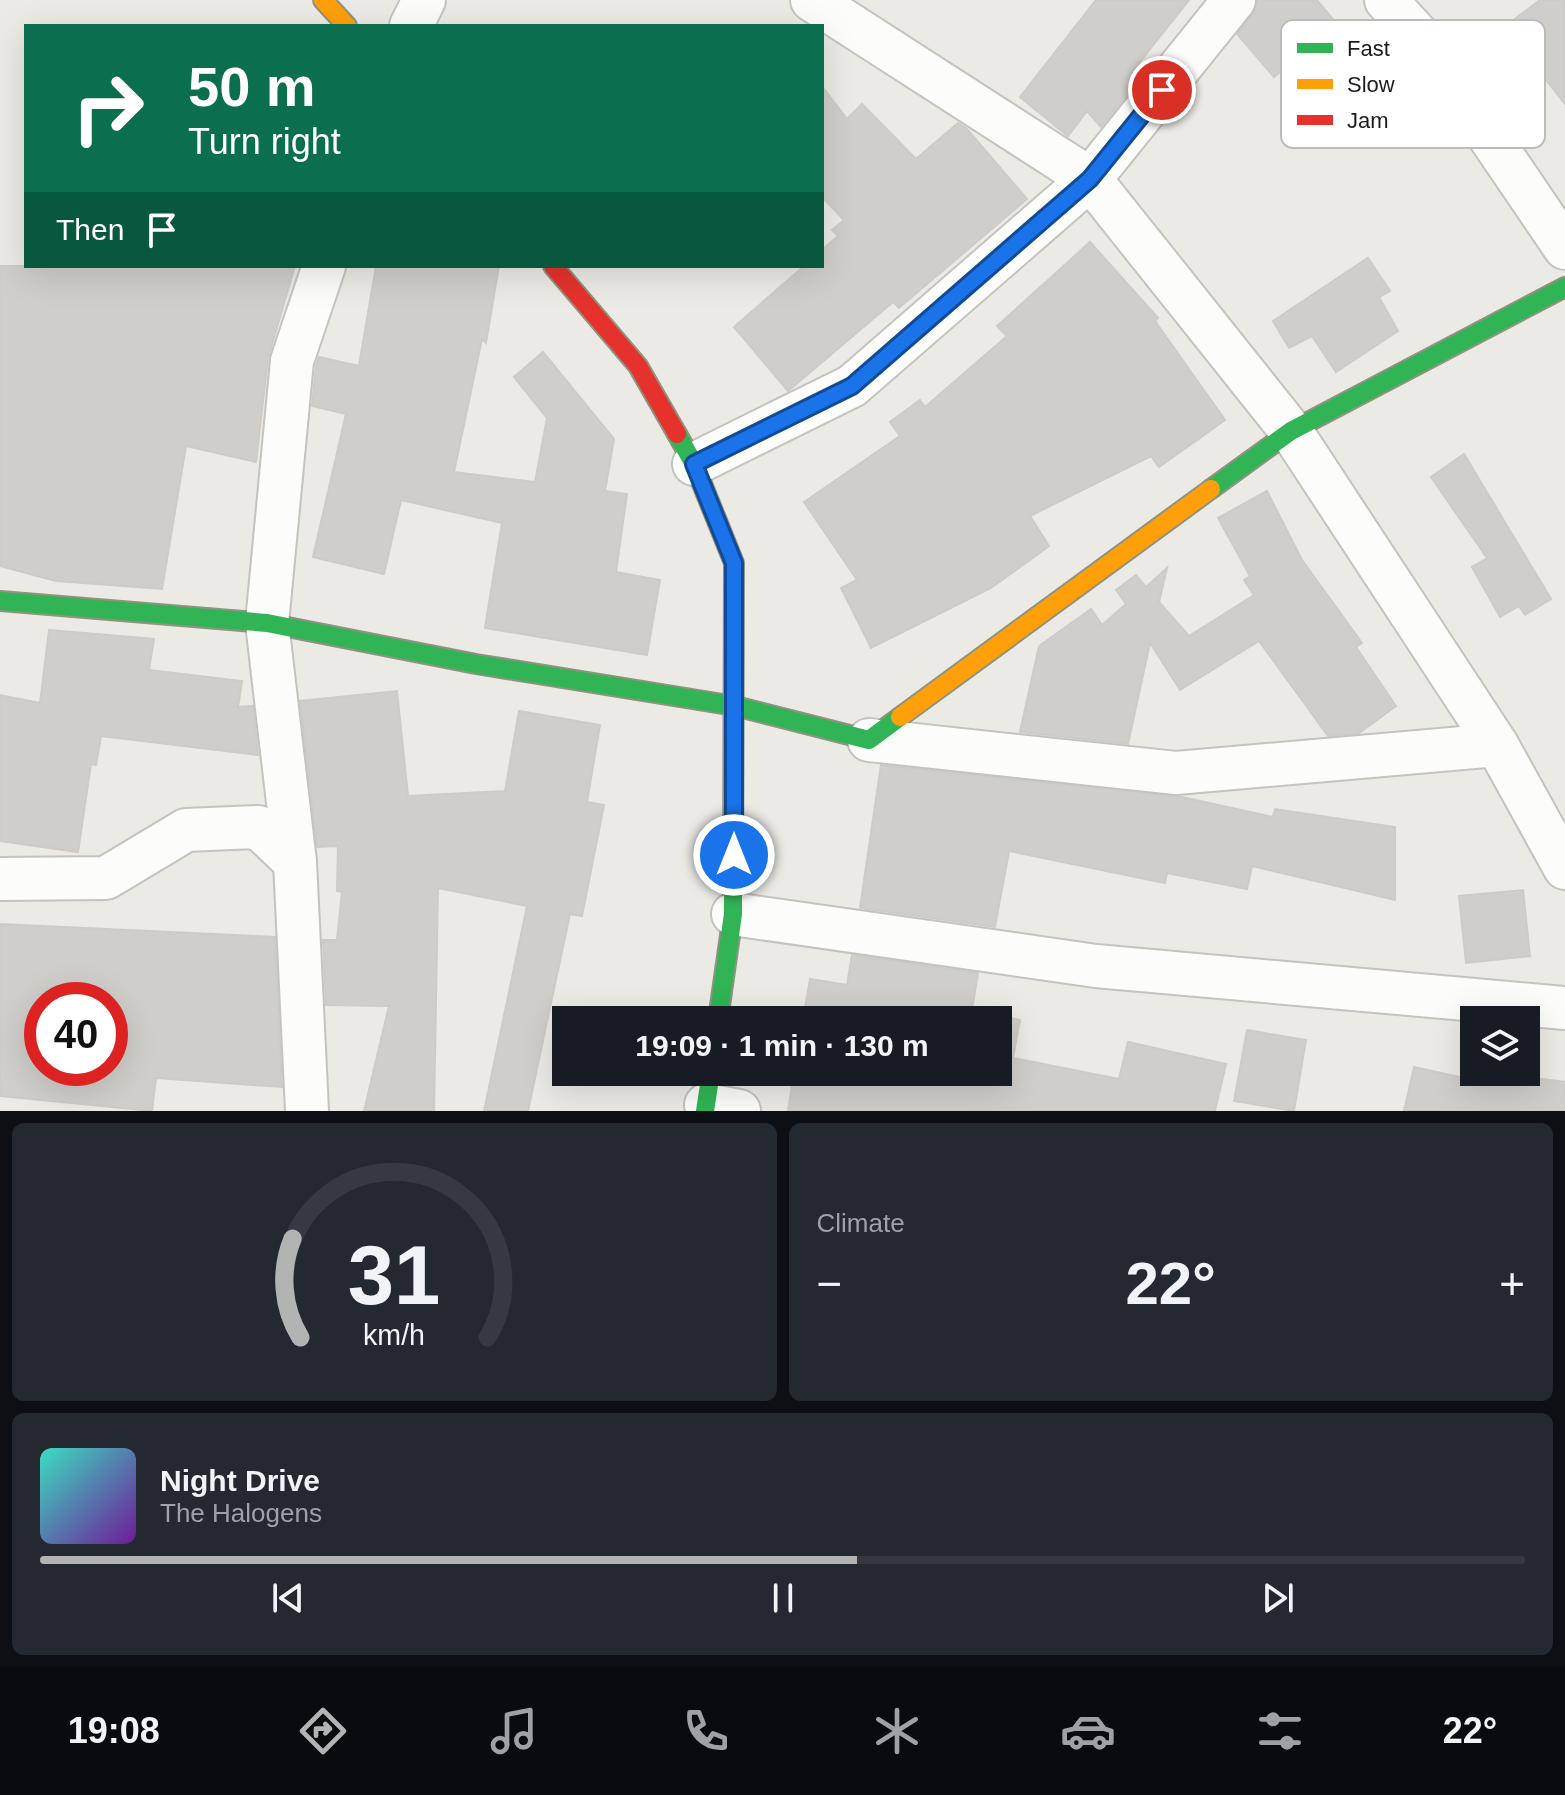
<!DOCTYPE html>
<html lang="en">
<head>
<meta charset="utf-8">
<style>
	:root { --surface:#171b24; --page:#242831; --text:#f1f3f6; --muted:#9ea1a6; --line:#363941; --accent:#b2b3b3 }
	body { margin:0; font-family:Arial,sans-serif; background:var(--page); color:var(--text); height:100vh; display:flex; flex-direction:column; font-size:30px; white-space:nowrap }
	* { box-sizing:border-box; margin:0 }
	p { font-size:26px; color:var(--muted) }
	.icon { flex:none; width:44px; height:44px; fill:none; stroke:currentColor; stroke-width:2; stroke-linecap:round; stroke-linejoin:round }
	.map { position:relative; height:1111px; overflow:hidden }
	.sheet { display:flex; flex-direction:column; gap:12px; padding:12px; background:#0d0f14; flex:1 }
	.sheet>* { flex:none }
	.top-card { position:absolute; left:24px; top:24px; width:800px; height:244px; border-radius:0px; box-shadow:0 8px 32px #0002; background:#0b6e4f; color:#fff; overflow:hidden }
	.fabs { position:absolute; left:1460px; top:1006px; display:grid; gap:16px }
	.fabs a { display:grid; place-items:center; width:80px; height:80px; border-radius:0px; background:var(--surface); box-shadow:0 8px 32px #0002; font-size:40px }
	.speed { position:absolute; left:24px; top:982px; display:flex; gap:16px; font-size:40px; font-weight:700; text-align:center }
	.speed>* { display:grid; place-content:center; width:104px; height:104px; border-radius:50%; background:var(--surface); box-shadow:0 8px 32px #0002; line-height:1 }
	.speed .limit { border:12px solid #d22; background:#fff; color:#111 }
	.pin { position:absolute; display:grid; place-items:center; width:68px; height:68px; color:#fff; margin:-34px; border:4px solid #fff; border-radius:50%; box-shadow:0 2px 8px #0007 }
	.me { position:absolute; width:88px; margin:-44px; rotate:0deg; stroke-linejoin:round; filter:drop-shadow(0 0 6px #0008) }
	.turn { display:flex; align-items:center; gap:28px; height:168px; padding:0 32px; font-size:36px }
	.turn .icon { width:104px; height:104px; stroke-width:2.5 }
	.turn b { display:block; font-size:56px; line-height:68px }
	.then { display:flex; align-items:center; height:76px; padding:0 32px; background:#0003; gap:16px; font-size:30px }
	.big { font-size:60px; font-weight:700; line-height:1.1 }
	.sheet .widget { flex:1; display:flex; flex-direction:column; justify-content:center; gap:12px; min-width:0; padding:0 28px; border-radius:12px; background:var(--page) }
	.sheet .dial { align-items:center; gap:0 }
	.dial svg { height:208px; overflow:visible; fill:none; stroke:var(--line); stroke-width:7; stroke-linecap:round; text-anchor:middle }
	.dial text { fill:var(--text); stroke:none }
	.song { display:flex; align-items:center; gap:24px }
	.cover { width:96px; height:96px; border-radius:12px; background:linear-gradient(135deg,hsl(170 70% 55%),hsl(280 70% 35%)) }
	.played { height:8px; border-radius:4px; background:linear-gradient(90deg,var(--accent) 55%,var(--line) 55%) }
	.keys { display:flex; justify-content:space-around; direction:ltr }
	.heat { display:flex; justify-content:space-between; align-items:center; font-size:44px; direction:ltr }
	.sheet .tiles { flex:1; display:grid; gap:12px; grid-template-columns:1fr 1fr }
	.widget:last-child { grid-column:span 2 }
	.trip { position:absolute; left:552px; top:1006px; width:460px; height:80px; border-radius:0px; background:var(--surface); box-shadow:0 8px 32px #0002; font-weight:700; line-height:80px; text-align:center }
	.dock { display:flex; height:128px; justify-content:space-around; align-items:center; background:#090b0e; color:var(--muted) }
	.dock .icon { width:56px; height:56px }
	.dock .on { color:var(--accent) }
	.dock b { font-size:36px; color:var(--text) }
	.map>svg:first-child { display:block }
	.building { fill:#d0ceca; stroke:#cecbc7; stroke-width:2; fill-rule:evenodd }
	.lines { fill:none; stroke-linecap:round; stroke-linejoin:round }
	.street-casing { stroke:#c3c3c1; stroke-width:46 }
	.fast-casing { stroke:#8f937f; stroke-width:22 }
	.slow-casing { stroke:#8f937f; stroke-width:22 }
	.jam-casing { stroke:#8f937f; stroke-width:22 }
	.street { stroke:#fcfcfb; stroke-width:42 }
	.fast { stroke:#30b455; stroke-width:18 }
	.slow { stroke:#ff9f0a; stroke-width:18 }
	.jam { stroke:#e5322d; stroke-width:18 }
	.route-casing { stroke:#114b97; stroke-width:20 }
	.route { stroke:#1a73e8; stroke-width:14 }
	.key { fill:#fff; stroke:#bbb; stroke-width:2 }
	.key-label { font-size:22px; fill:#1c1c1c }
</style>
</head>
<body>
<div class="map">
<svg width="1565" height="1111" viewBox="0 0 1565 1111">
	<rect width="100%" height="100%" fill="#ebeae5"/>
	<g class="building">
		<polygon points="1096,0 1189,0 1132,72 1139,80 1101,127 1087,111 1068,136 1020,97"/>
		<polygon points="1257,0 1317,0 1337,24 1274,77 1237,34 1253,14"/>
		<polygon points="1540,0 1565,0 1565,104 1531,61 1528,63 1503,28"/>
		<polygon points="822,86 847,119 862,104 916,159 958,123 967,129 1027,199 899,308 893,302 788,391 734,327 804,266 822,266 822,250 838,236 832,230 844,220 822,197"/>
		<polygon points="1090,242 1158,318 1155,321 1225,420 1159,467 1151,456 1030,516 1049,546 991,588 871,648 841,588 857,580 804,502 900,436 890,422 920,400 925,407 1007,336 997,326"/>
		<polygon points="1368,258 1390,291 1379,297 1398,331 1336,372 1312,336 1289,348 1273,321"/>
		<polygon points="0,266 295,266 268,358 256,462 186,446 162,589 56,581 0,566"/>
		<polygon points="376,266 499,266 486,343 482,339 454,472 535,482 547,418 514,377 543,352 614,439 605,491 627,494 616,572 660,580 647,655 485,628 502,523 401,500 384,574 313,557 346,414 312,406 316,366 319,357 359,366"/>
		<polygon points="1464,454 1551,599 1525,615 1519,606 1500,617 1472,567 1487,558 1431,477"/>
		<polygon points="1267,491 1302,560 1362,643 1356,647 1396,706 1359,733 1328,736 1259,641 1180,690 1150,643 1128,744 1020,732 1039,646 1091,609 1102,625 1126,604 1116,590 1136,575 1146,587 1167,568 1159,602 1189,636 1254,595 1244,580 1250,576 1218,518"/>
		<polygon points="49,630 154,639 149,670 242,681 238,707 253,706 258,755 101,736 96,765 91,764 78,852 0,841 0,695 40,703"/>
		<polygon points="397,691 408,796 505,791 519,711 600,725 587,802 604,805 582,916 570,914 528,1111 484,1111 527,906 438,888 434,1111 364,1111 389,1006 326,1005 323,940 337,940 342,892 337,891 338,846 317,847 300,701"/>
		<polygon points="881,765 1182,797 1273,817 1275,809 1395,827 1395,900 1252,866 1247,889 1167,873 1165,883 1009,851 995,927 860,908"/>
		<polygon points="1523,890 1530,956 1466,963 1459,896"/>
		<path d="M0,924L275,937L282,1087L156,1078L152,1111L0,1096ZM42,1000H110V1068H42Z"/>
		<polygon points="852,955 978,973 972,1010 1020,1020 1013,1058 1119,1079 1128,1042 1226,1064 1215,1111 788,1111 794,1072 998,1072 998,1020 803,1020 810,979 847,985"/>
		<polygon points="1247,1030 1306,1040 1294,1111 1234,1101"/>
		<polygon points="1414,1067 1487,1083 1489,1072 1565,1082 1565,1111 1404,1111"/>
	</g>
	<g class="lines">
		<defs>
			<g id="street">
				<polyline points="812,0 1090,179 1291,431 1497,745 1565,868"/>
				<polyline points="1386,0 1427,45 1565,248"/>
				<polyline points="411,26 424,0"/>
				<polyline points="694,464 852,386 1090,179 1234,0"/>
				<polyline points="869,740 1176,773 1497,745"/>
				<polyline points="0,879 106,878 186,830 258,827 295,862"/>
				<polyline points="733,914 1096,966 1565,1008"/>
				<polyline points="706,1105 739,1111"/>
				<polyline points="307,1111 295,862 267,623 292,361 324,266"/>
			</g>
			<g id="fast">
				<polyline points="677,434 694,464 734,563 733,914 718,1020"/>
				<polyline points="1211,489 1291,431 1565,287"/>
				<polyline points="0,601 267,623 476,664 735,706 869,740 900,717"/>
				<polyline points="705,1111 711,1072"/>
			</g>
			<g id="slow">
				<polyline points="323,0 347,26"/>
				<polyline points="900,717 1211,489"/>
			</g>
			<polyline id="jam" points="553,266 638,366 677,434"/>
		</defs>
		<use href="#street" class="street-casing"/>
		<use href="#fast" class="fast-casing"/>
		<use href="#slow" class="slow-casing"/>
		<use href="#jam" class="jam-casing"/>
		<use href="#street" class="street"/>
		<use href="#fast" class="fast"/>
		<use href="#slow" class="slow"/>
		<use href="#jam" class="jam"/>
	</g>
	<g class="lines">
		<defs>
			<polyline id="route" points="734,855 734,563 694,464 852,386 1090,179 1162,90"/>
		</defs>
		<use href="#route" class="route-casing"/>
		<use href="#route" class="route"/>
	</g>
	<rect x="1281" y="20" width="264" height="128" rx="12" class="key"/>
	<rect x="1297" y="43" width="36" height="10" fill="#30b455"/>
	<rect x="1297" y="79" width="36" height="10" fill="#ff9f0a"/>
	<rect x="1297" y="115" width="36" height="10" fill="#e5322d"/>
	<g class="key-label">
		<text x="1347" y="56">Fast</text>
		<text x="1347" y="92">Slow</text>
		<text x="1347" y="128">Jam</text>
	</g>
</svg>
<div class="fabs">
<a><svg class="icon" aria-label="layers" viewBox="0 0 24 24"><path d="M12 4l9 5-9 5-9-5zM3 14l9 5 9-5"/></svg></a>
</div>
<div class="speed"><div class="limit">40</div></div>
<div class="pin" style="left:1162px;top:90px;background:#d93025"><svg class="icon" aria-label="arrive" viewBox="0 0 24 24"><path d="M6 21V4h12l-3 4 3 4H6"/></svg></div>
<svg class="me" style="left:734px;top:855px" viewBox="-20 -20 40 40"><circle r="17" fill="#1a73e8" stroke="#fff" stroke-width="3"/><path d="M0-11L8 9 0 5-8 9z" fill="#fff"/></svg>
<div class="trip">19:09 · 1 min · 130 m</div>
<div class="top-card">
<div class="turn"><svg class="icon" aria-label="right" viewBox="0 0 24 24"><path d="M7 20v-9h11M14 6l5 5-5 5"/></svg><div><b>50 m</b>Turn right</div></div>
<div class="then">Then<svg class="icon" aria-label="arrive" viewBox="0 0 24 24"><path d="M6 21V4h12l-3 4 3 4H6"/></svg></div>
</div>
</div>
<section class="sheet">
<div class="tiles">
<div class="widget dial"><svg viewBox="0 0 100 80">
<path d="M14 69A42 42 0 1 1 86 69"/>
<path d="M14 69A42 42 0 0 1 11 31" stroke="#b2b3b3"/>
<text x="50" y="56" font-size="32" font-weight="700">31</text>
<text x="50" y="72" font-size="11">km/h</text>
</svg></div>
<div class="widget"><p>Climate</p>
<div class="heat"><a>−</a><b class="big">22°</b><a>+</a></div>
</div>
<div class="widget">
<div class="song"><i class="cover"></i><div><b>Night Drive</b><p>The Halogens</p></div></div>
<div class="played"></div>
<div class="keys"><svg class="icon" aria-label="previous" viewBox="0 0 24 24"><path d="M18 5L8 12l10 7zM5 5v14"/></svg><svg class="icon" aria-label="pause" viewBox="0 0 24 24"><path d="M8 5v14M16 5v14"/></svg><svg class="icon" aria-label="next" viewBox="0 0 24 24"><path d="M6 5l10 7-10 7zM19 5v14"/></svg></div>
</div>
</div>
</section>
<nav class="dock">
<b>19:08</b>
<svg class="icon on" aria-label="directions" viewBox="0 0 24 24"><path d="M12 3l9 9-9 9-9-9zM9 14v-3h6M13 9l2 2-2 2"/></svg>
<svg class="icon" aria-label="music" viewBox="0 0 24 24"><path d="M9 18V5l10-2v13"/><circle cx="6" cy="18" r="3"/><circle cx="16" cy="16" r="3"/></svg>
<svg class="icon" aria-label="phone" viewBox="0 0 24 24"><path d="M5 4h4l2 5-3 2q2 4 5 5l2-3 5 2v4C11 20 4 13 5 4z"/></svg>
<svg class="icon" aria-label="climate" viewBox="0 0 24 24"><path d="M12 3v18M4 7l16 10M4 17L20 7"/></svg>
<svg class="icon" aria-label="car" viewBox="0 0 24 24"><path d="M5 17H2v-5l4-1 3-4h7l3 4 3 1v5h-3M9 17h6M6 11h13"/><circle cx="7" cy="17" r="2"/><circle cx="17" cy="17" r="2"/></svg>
<svg class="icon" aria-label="filters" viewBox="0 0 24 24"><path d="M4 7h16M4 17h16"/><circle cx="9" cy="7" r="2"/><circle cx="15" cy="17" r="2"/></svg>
<b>22°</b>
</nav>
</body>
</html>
